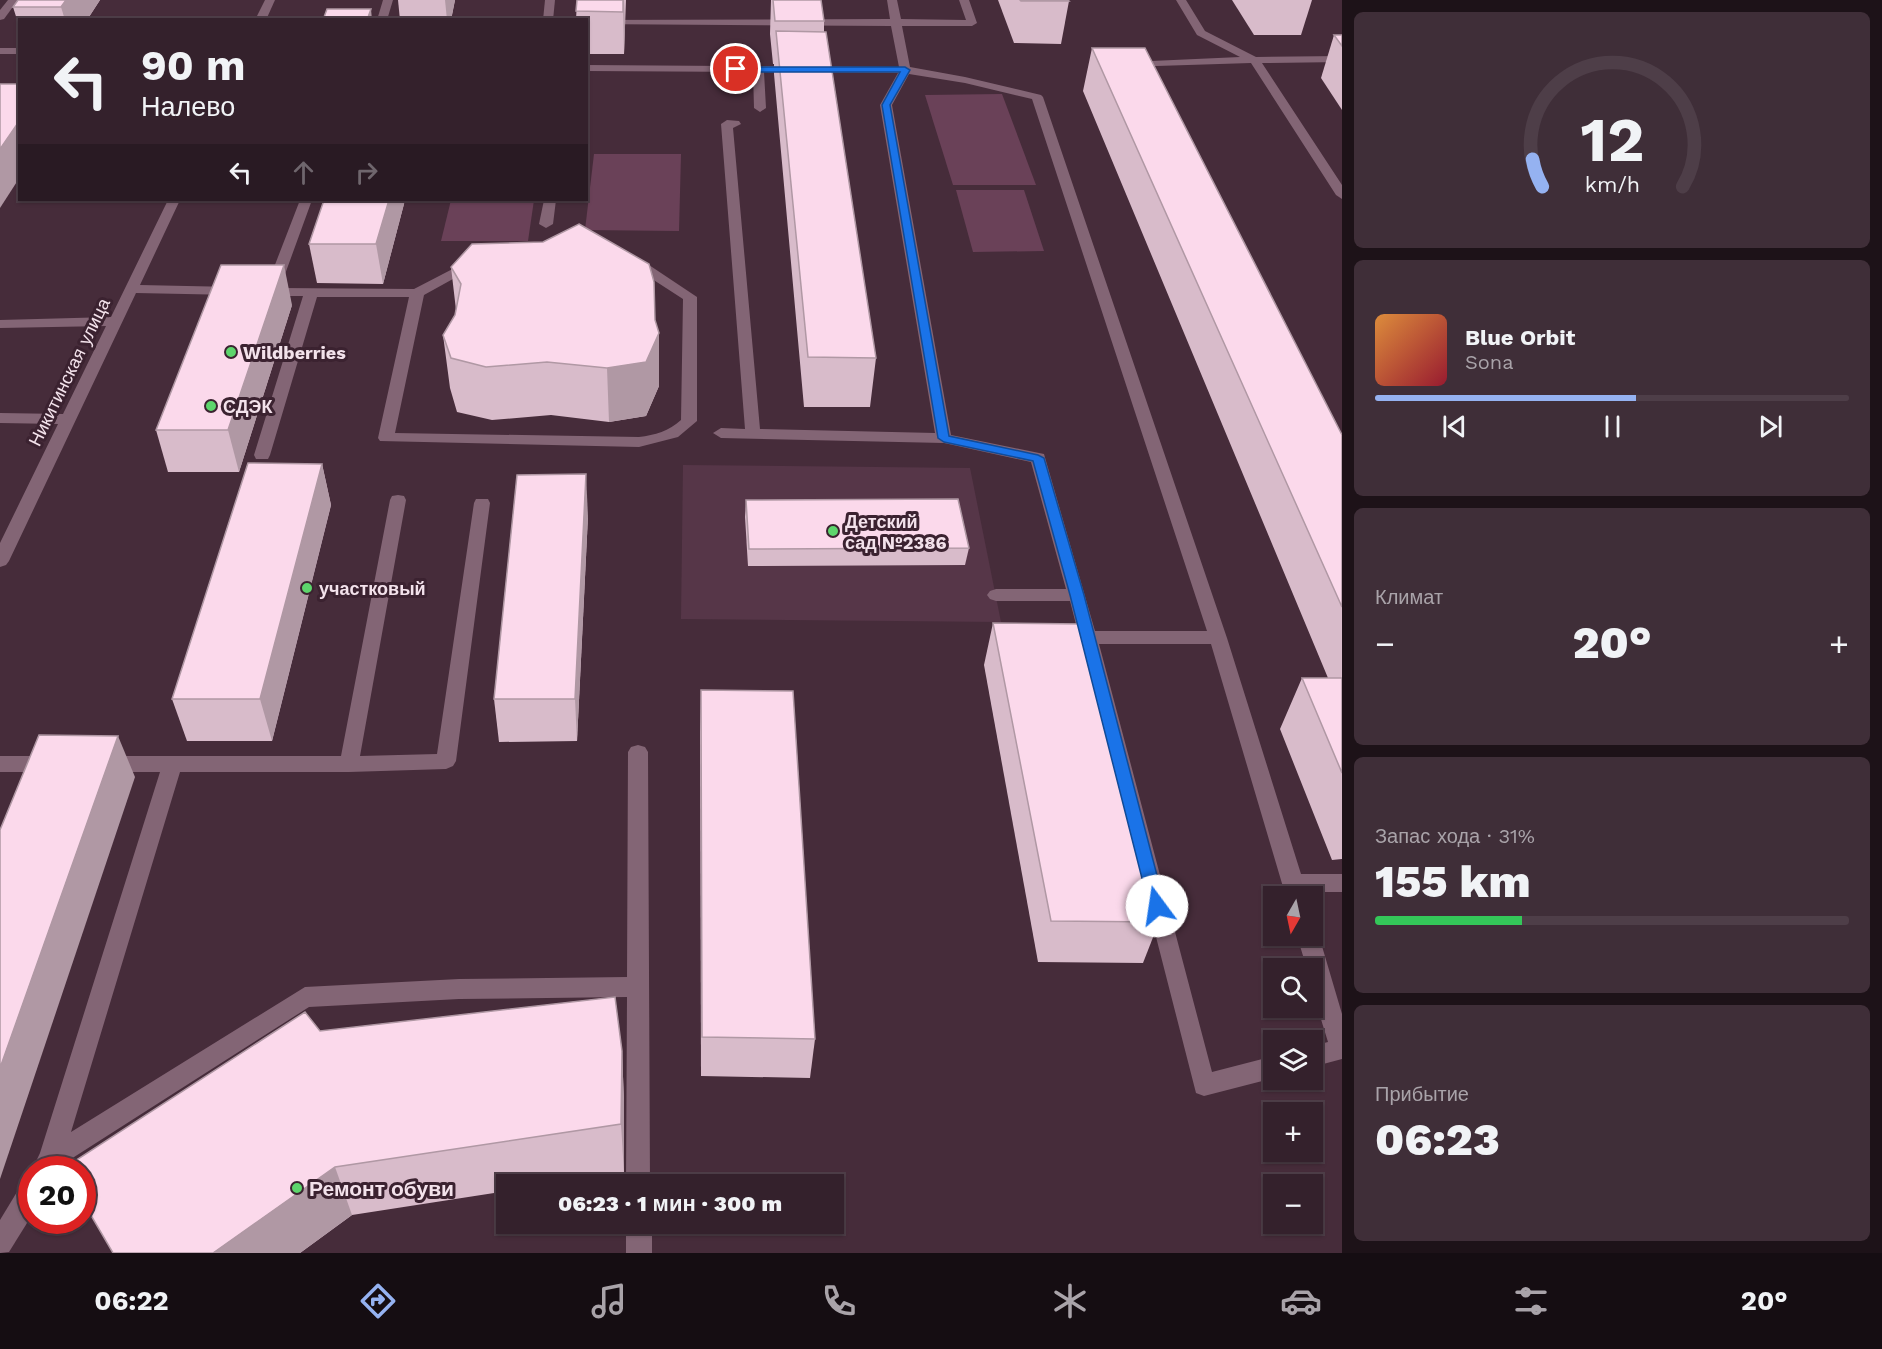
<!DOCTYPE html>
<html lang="ru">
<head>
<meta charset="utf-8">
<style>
	:root { --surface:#34212c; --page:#3f2e38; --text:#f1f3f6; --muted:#a9a3a9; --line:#4e3e48; --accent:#95b2f1 }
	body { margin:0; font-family:"Work Sans",sans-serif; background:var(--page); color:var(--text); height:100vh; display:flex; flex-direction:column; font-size:22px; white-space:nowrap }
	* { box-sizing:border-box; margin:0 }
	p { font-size:20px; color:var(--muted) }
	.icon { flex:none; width:33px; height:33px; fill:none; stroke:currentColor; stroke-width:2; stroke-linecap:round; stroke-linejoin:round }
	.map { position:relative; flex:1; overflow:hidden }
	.panel { display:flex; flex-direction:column; gap:12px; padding:12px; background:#1d1218; width:540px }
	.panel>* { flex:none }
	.banner { position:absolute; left:18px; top:18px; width:570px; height:183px; border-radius:0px; box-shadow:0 2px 4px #0004,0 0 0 2px var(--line); background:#34212c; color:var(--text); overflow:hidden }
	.needle { width:39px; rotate:189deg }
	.buttons { position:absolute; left:1263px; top:886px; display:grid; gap:12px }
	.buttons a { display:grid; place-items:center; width:60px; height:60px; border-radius:0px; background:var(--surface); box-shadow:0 2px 4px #0004,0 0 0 2px var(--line); font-size:30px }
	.speed { position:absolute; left:18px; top:1156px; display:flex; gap:12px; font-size:30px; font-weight:700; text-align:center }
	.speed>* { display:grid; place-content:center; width:78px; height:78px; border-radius:50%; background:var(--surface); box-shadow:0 2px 4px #0004,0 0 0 2px var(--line); line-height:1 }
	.speed .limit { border:9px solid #d22; background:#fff; color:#111 }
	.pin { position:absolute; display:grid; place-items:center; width:51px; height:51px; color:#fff; margin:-26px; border:3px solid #fff; border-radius:50%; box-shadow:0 2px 6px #0007 }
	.me { position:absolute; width:66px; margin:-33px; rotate:346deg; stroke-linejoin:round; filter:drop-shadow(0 0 4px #0008) }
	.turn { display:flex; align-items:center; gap:21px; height:126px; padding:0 24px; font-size:27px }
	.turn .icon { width:78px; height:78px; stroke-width:2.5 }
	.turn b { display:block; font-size:42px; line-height:51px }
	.lanes { display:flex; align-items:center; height:57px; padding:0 24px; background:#0003; justify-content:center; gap:30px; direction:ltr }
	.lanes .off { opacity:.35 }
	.big { font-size:45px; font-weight:800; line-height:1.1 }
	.panel .card { flex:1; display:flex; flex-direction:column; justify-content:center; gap:9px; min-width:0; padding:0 21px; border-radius:9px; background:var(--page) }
	.panel .dial { align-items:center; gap:0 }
	.dial svg { height:156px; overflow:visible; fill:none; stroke:var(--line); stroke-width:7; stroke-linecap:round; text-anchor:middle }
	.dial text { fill:var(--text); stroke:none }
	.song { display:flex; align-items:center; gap:18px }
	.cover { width:72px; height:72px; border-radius:9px; background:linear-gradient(135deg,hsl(30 70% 55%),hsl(350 70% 35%)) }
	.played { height:6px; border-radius:3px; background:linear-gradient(90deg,var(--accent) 55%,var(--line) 55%) }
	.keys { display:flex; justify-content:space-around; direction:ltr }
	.heat { display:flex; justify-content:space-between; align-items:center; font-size:33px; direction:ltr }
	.charge { height:9px; border-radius:4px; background:linear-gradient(90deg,#34c759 31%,var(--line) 0) }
	.trip { position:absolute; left:496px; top:1174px; width:348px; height:60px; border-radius:0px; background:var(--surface); box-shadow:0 2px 4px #0004,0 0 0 2px var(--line); font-weight:800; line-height:60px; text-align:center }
	.dock { display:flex; height:96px; justify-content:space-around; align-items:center; background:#150d12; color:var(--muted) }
	.dock .icon { width:42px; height:42px }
	.dock .selected { color:var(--accent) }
	.dock b { font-size:27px; color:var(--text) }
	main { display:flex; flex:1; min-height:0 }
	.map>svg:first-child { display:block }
	.built { fill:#563648 }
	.green { fill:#6a4158 }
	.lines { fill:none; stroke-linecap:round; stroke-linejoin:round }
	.minor { fill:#836575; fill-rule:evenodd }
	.wall { fill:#d8bbca }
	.shaded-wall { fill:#b098a4 }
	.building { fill:#fbd9eb; stroke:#b098a4; stroke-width:1.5 }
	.route { fill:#1a73e8; stroke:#114b97; stroke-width:1.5 }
	.poi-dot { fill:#5dd56c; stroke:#3b2230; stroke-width:2 }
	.labels { text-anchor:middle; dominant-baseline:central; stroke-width:6; stroke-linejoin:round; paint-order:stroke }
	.poi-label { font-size:18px; font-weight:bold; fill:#f3e2eb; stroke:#3b2230; text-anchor:start }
	.street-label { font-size:18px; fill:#f3e2eb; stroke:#3b2230 }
	.near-poi-label { font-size:21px; font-weight:bold; fill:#f3e2eb; stroke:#3b2230; text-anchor:start }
</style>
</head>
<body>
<main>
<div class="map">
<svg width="1342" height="1253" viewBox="0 0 1342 1253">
	<rect width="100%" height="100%" fill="#462c3a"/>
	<polygon class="built" points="683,465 970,468 1001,622 681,619"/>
	<g class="green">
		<polygon points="1002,94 1036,185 953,185 925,95"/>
		<polygon points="594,154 681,154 679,231 585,230"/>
		<polygon points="956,190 1024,190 1044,251 973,252"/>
		<polygon points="451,200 534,200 528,241 441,241"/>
	</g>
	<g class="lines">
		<g class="minor">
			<polygon points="8,0 18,0 4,19 0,20 0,10"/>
			<polygon points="265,0 275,0 266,20 255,20"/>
			<polygon points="383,0 393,0 387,20 377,20"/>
			<polygon points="545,0 555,0 553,20 543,20"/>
			<path d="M887,0H897L901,19L966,20L959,0H969L977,23L972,26H902L910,67L965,77L1041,95L1043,97L1227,638L1301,874H1342V892H1306L1308,897H1286L1211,644H1099L1212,1072L1274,1056V1078L1204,1096L1196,1093L1070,601H996L990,599L987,595L990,591L996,589H1066L1031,462L944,443L721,438L713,433L721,428L745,429L721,124L727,120L739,121L741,124L733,128L760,429L935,433L880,105L898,73L764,72L766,108L760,112L754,108L753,72L586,71V65L899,67L891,26L586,24V20H582L890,19ZM909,74L965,83L1032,99L1207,631H1095L1044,454L951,435L892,105Z"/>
			<polygon points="1176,0 1186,0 1205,31 1256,57 1342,56 1342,62 1262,63 1342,185 1342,199 1336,195 1251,63 1125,67 1123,65 1129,62 1240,57 1197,35"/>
			<rect x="0" y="48" width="20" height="6"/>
			<polygon points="168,200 180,200 140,285 234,287 241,291 234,295 136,293 9,561 6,565 0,567 0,543 58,424 0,423 0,413 63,414 106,326 0,328 0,320 111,317"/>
			<path d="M300,200H312L280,288L414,289L468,261L473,260L480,264L424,295L395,433L639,437C655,435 669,431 681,420L683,299L632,266L626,265L624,262L626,259H640L697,297V421L678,437L639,447L380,441L378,438L409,297H317L270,455L268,459H256L254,455L303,296H264L257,292L259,289L266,288Z"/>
			<polygon points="544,200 556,200 553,224 546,228 539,224"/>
			<polygon points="398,495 404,496 406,500 360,756 437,754 474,503 476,499 488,499 490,503 456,761 453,766 446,769 349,772 180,772 71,1132 305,987 459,979 627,977 628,752 631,747 638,745 645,747 648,752 650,1185 626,1185 627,997 459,999 309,1007 60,1166 58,1170 32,1170 40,1153 160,772 107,772 100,769 97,764 100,759 107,756 341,756 390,500 392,496"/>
			<polygon points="0,756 49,756 56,759 59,764 56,769 49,772 0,772"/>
			<polygon points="1312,928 1319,936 1342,1014 1342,1059 1312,1067 1312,1046 1328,1042 1312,990 1312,969 1307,969 1297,936 1312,936"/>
			<polygon points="32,1179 32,1215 9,1252 0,1253 0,1220 23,1182"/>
			<rect x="626" y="1224" width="26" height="29"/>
		</g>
	</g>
	<g class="wall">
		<polygon points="100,0 87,20 20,20 20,29 13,7"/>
		<polygon points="398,0 455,0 451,20 400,20"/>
		<polygon points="577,0 626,0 624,54 586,54 586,20 576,20"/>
		<polygon points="771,0 821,0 824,21 824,32 876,358 870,407 804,407 774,74 774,64 773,64 770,34"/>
		<polygon points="998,0 1068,0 1069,1 1061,44 1014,43"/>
		<polygon points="1232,0 1312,0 1301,35 1254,35"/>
		<polygon points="1334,35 1342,35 1342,110 1321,78"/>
		<polygon points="1092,48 1342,435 1342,859 1332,860 1280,729 1302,678 1328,678 1083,91"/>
		<polygon points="324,200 405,200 383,284 317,283 309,244"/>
		<polygon points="451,267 655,320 659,386 646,416 609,422 551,415 492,420 457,412 450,388 443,335 455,315 456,310"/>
		<polygon points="292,305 239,472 168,472 156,430"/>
		<polygon points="322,464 331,505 272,741 187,741 172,699"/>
		<polygon points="746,500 969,548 965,565 748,566 745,517"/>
		<polygon points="588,516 577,741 499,742 494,699"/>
		<polygon points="993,623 1159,922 1143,963 1038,962 984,665"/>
		<polygon points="701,690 815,1039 810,1078 701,1076 700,732"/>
		<polygon points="320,1031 622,1051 624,1102 624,1173 548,1185 507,1185 507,1191 352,1215 300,1253"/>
	</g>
	<g class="shaded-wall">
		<polygon points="66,0 100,0 87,20 65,20 61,7"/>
		<polygon points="445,0 455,0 451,20 447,20"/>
		<polygon points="623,0 624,0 625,27 624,54"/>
		<polygon points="371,9 372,20 367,20"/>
		<polygon points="20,120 20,177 0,208 0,149"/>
		<polygon points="389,200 405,200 383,284 376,244"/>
		<polygon points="284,265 292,305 239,472 228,430"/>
		<polygon points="659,333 659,386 646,416 609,422 607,368"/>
		<polygon points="322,464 331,505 272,741 260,699"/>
		<polygon points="586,474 588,516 577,741 575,699"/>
		<polygon points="118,736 135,777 0,1179 0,1068"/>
		<polygon points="622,1051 624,1102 624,1173 621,1124"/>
		<polygon points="335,1167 352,1215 300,1253 213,1253"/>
	</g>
	<g class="building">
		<polygon points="18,0 66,0 61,7 13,7"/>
		<polygon points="577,0 623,0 623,12 576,11"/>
		<polygon points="773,0 821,0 824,21 775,21"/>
		<polygon points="1020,0 1068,0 1069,1 1021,1"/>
		<polygon points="327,9 371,9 367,20 323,20"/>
		<polygon points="776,31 826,32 876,358 808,357"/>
		<polygon points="1334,35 1342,35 1342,46"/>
		<polygon points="1092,48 1145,48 1342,435 1342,607"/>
		<polygon points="0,84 20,84 20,120 0,149"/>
		<polygon points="324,200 389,200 376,244 309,244"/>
		<polygon points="579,224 649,264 654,282 655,320 659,333 646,362 607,368 547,362 486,367 451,358 443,335 455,315 461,284 451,267 472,244 543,242"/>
		<polygon points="221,265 284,265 228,430 156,430"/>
		<polygon points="248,463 322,464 260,699 172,699"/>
		<polygon points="586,474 575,699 494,699 517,475"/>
		<polygon points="958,499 969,548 749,549 746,500"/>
		<polygon points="993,623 1083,624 1159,922 1051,921"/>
		<polygon points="1302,678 1342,678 1342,773"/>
		<polygon points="701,690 793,691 815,1039 702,1037"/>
		<polygon points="39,735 118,736 0,1068 0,830"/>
		<polygon points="615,997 622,1051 621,1124 335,1167 213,1253 113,1253 82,1200 82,1170 65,1170 64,1168 305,1012 320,1031"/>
	</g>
	<polygon class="route" points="733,67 905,67 910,70 890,105 949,436 1038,455 1044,458 1084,595 1165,906 1163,910 1157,912 1151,910 1149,906 1070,595 1033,461 944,442 938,438 882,105 900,72 736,72 733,71"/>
	<g class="poi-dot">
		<circle cx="231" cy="352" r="6"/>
		<circle cx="211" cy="406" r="6"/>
		<circle cx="833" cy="531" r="6"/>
		<circle cx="307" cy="588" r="6"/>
		<circle cx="297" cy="1188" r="6"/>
	</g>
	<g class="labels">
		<g class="poi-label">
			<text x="243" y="352">Wildberries</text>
			<text x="223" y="406">СДЭК</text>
			<text x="845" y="521">Детский<tspan x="845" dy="21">сад №2386</tspan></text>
			<text x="319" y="588">участковый</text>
		</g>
		<g class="street-label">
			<text transform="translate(69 372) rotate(-64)">Никитинская улица</text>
		</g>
		<g class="near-poi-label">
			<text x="309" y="1188">Ремонт обуви</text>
		</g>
	</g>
</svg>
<div class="buttons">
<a><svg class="needle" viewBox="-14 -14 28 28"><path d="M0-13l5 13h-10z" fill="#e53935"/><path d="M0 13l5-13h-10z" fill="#a9a3a9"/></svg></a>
<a><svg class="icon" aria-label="search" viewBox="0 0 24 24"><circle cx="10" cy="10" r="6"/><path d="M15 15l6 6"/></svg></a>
<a><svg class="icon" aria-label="layers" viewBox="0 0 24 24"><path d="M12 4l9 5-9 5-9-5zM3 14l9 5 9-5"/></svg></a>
<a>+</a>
<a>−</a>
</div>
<div class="speed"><div class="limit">20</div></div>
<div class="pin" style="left:736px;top:69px;background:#d93025"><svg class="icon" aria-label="arrive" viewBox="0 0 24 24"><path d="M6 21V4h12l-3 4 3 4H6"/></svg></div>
<svg class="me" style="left:1157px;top:906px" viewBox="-20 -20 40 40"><circle r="19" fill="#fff"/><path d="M0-13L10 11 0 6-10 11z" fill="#1a73e8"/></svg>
<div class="trip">06:23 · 1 мин · 300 m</div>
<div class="banner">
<div class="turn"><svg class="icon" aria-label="left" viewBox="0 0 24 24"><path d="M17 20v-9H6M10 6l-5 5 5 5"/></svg><div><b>90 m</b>Налево</div></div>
<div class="lanes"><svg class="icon" aria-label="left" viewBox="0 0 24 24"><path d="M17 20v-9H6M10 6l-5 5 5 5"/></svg><svg class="icon off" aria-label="ahead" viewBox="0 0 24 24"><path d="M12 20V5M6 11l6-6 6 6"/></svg><svg class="icon off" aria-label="right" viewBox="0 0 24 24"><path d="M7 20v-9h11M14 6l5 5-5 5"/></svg></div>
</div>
</div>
<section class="panel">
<div class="card dial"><svg viewBox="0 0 100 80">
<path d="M14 69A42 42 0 1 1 86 69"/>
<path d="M14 69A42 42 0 0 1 9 55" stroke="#95b2f1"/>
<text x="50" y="56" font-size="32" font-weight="700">12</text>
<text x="50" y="72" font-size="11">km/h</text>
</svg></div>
<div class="card">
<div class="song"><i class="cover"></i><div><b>Blue Orbit</b><p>Sona</p></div></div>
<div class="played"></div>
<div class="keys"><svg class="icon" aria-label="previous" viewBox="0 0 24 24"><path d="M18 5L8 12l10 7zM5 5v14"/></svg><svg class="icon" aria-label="pause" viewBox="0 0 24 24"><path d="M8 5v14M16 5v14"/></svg><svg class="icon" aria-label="next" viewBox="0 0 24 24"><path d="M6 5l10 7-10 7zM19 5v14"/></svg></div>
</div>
<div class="card"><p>Климат</p>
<div class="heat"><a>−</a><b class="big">20°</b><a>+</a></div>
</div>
<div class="card"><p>Запас хода · 31%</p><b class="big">155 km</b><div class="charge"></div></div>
<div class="card"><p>Прибытие</p><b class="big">06:23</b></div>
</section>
</main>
<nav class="dock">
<b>06:22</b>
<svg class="icon selected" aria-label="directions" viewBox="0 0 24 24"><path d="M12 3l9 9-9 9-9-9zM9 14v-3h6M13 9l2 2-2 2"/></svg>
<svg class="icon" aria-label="music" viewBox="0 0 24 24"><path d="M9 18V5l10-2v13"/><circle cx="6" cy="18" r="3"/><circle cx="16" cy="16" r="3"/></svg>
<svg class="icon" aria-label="phone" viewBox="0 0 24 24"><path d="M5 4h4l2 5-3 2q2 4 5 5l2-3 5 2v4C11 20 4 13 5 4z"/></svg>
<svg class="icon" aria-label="climate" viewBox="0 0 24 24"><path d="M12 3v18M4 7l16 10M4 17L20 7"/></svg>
<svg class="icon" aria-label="car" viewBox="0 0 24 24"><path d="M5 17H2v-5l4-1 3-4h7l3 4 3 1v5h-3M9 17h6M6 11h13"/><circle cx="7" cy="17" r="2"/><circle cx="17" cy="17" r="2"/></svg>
<svg class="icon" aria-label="filters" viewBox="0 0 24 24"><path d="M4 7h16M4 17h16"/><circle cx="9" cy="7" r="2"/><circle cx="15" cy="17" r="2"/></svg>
<b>20°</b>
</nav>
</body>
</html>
